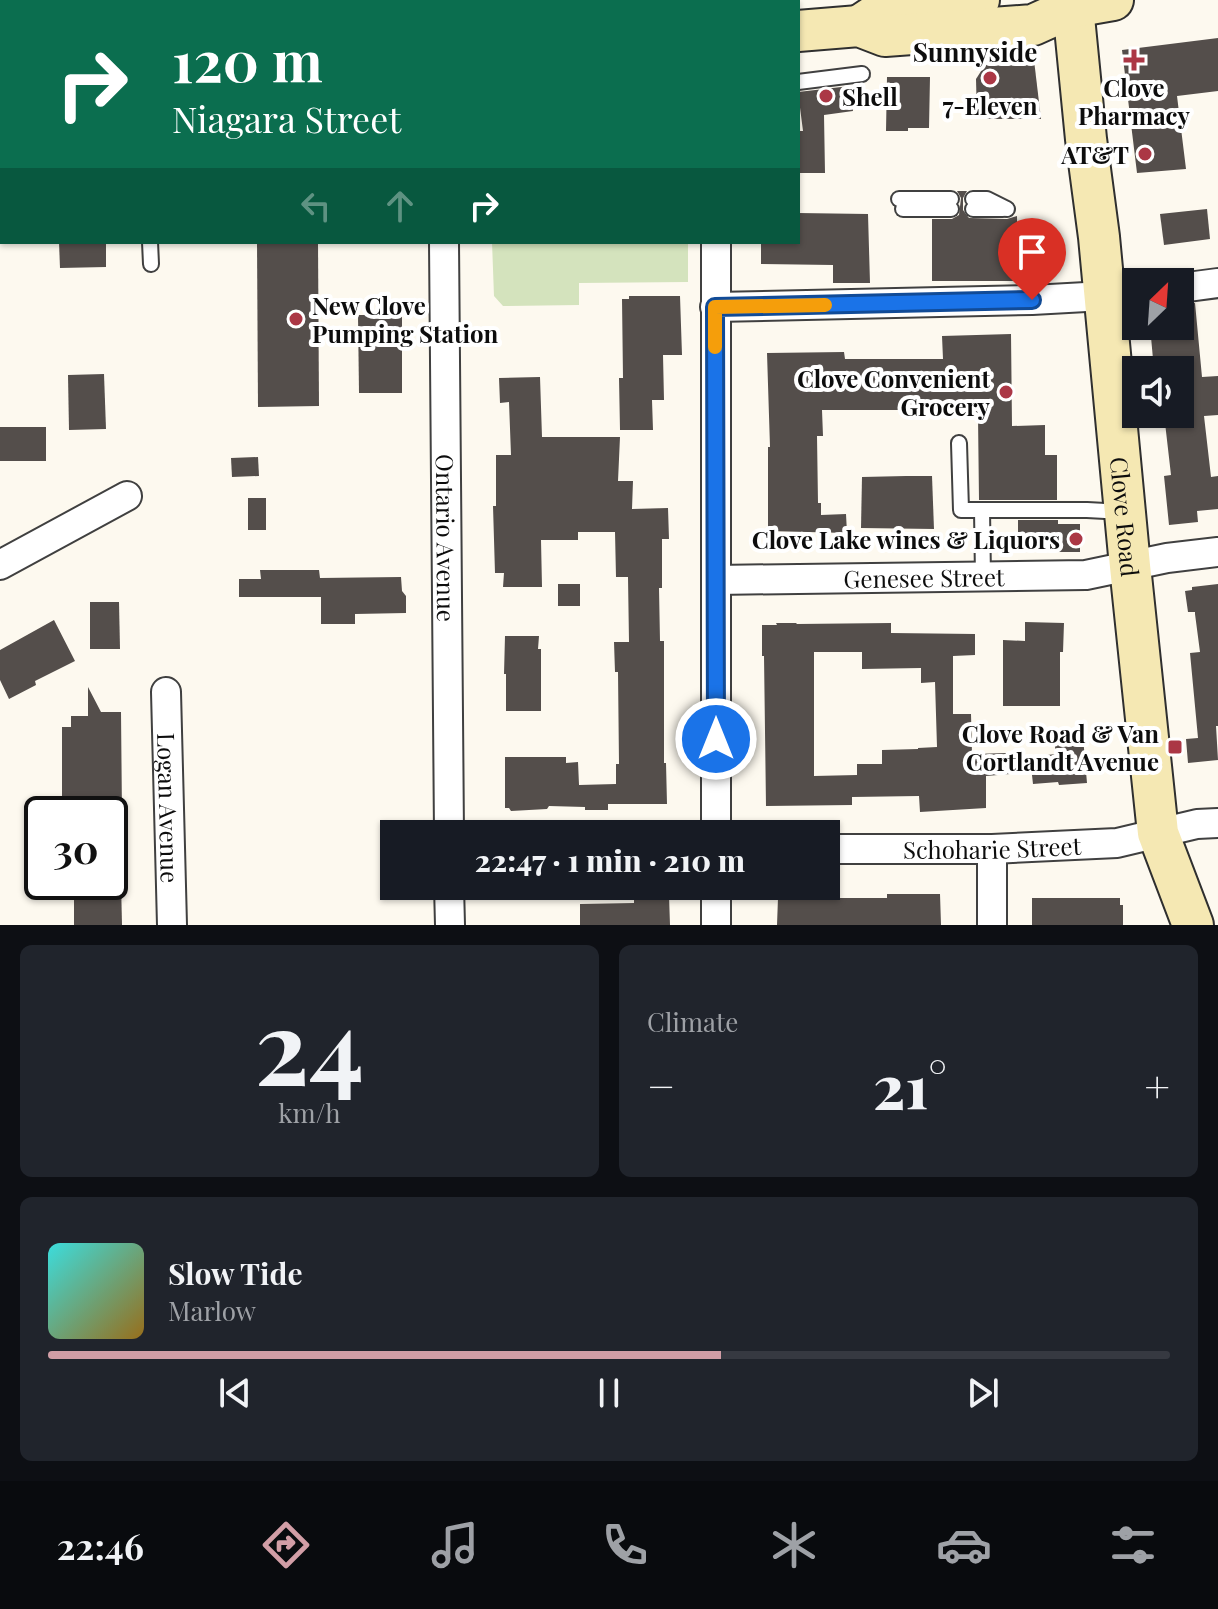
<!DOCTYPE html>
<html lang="en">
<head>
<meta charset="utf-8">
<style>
	:root { --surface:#171b24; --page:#20242c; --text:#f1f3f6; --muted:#9ea1a6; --line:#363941; --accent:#d29ea6 }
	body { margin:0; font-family:"Playfair Display",serif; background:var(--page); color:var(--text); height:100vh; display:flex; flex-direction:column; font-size:30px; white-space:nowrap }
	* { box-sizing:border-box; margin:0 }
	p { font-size:26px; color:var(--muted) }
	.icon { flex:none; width:44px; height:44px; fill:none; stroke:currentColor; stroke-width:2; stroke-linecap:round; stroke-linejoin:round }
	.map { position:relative; height:925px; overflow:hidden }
	.drawer { display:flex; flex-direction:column; gap:20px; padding:20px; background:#0d0f14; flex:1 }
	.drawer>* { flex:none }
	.banner { position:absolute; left:0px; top:0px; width:800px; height:244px; box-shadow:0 2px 6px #0004; background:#0b6e4f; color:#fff; overflow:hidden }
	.needle { width:52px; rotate:25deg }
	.buttons { position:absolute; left:1122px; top:268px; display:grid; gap:16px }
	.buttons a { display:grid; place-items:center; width:72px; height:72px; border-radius:0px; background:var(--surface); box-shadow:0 2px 6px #0004; font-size:40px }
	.speed { position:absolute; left:24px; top:796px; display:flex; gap:16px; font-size:40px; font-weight:700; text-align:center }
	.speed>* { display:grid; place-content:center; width:104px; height:104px; border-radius:50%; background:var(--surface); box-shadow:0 2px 6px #0004; line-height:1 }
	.speed .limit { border:4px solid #111; border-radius:12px; background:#fff; color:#111 }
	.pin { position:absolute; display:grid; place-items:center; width:68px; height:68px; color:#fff; margin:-82px -34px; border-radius:50% 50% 50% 0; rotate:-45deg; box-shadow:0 0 8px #0007 }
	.pin .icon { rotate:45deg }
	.me { position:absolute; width:88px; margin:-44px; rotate:0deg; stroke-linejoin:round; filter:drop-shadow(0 0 6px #0008) }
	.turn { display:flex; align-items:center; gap:28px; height:168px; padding:0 40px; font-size:36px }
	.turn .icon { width:104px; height:104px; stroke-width:2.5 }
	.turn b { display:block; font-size:56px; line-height:68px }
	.lanes { display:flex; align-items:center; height:76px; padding:0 40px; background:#0003; justify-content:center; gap:40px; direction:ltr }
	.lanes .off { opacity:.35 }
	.big { font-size:60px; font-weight:800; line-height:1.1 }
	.drawer .widget { flex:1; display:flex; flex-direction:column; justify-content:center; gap:12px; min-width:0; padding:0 28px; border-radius:12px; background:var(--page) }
	.drawer .dial { align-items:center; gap:0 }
	.dial b { font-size:104px; line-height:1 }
	.song { display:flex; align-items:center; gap:24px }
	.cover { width:96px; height:96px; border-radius:12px; background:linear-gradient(135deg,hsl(180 70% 55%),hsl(40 70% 35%)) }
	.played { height:8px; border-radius:4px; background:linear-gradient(90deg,var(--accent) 60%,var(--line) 60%) }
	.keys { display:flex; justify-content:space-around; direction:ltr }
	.heat { display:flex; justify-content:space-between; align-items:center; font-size:44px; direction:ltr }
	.drawer .tiles { flex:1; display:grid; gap:20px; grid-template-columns:1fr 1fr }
	.widget:last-child { grid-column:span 2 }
	.trip { position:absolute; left:380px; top:820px; width:460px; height:80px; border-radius:0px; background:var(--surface); box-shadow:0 2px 6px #0004; font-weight:800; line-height:80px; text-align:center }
	.tab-bar { display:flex; height:128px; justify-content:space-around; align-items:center; background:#090b0e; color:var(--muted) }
	.tab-bar .icon { width:56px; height:56px }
	.tab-bar .selected { color:var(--accent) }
	.tab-bar b { font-size:36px; color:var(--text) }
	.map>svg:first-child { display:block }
	.green { fill:#d4e3bd }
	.building { fill:#544e4b; fill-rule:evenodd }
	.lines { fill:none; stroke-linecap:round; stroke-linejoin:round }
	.lane-casing { stroke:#404040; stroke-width:18 }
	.street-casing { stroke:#404040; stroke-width:32 }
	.secondary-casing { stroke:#2f2f2f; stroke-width:44 }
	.path { stroke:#2f2f2f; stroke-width:4; stroke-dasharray:8 4; stroke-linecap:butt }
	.lane { stroke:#fff; stroke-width:14 }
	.street { stroke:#fff; stroke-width:28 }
	.secondary { stroke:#f5e8b3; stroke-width:40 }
	.route-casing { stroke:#114b97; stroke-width:20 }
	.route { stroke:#1a73e8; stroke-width:14 }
	.slow { stroke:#f59e0b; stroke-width:14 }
	.poi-dot { fill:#ab3745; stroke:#fff; stroke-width:3 }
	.labels { text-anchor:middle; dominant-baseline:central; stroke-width:8; stroke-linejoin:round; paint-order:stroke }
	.poi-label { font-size:24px; font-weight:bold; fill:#0d0d0d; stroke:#fff; text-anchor:end }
	.street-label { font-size:24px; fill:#0d0d0d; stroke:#fff }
	.neighbourhood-label { font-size:26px; font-weight:bold; fill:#0d0d0d; stroke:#fff }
</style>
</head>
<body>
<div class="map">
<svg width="1218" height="925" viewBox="0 0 1218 925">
	<rect width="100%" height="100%" fill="#fdf9ef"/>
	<g class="green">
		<polygon points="0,0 735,0 713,2 2,2 2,30 0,30"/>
		<polygon points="492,242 688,242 688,282 579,283 579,305 503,306 494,296"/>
	</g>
	<g class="building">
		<polygon points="1218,38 1218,91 1177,96 1186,169 1137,173 1122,50"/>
		<polygon points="1034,60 1041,119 977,119 976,79 985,65"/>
		<polygon points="887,77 930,77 929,128 908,128 908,131 886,131"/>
		<polygon points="850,86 853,111 824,115 825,173 798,173 798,131 803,131 798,92"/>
		<polygon points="957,191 967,191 963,198 963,210 969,218 1007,219 1017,216 1018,281 932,281 932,219 952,219 959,215 961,198"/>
		<polygon points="1207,209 1210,239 1164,245 1160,214"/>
		<polygon points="798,213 868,214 870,283 833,283 833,265 761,264 761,242 798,242"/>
		<polygon points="59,242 106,242 106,267 60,268"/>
		<polygon points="257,242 318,242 319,406 258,407"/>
		<polygon points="629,296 680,296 682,355 663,355 664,400 652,400 653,430 620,430 619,378 623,378 622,299 629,299"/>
		<polygon points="1195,303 1202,377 1218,376 1218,415 1204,416 1211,477 1218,476 1218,509 1197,511 1198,522 1169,525 1164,476 1171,475 1164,414 1180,414 1180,370 1154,370 1150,326 1180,326 1180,305"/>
		<polygon points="358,315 402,315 402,393 359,393"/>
		<polygon points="1011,334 1012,426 1045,425 1045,455 1057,455 1057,500 979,500 978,416 943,416 943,410 822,410 823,436 817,436 818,503 821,503 821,515 846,514 847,533 768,531 768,447 770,447 767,353 844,352 845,359 943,359 942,336"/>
		<polygon points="104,374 106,429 69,430 68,375"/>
		<polygon points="540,377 542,437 620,437 618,481 633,481 632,509 668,508 669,539 662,539 662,588 659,588 660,641 664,641 664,763 666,763 667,804 608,804 608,810 585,810 585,807 549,806 547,809 511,811 509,808 505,808 505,757 566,757 566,763 578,762 579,785 616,784 616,764 619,764 618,672 615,672 614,642 629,642 628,577 616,577 615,532 578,532 578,540 541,540 542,587 503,587 504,573 495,573 493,506 496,506 496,455 511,455 509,402 500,403 499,378"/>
		<rect x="0" y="427" width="46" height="34"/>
		<polygon points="258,457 259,476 232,477 231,458"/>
		<polygon points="906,476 932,476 934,529 861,528 862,477"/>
		<rect x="248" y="498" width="18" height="32"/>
		<polygon points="1018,520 1058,520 1058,524 1080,524 1080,552 1018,552"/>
		<polygon points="260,570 319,570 320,578 401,577 402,591 406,596 406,613 355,614 355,624 321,624 321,597 239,597 239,579 261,579"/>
		<rect x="558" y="584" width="22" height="22"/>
		<polygon points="1218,584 1218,726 1216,726 1218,760 1188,763 1186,739 1198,738 1190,653 1200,652 1195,614 1195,612 1188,612 1185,591 1192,590 1192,587"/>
		<polygon points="90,602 119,602 120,649 90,649"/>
		<polygon points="54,620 75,661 35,681 36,685 9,699 0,680 0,650"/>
		<polygon points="1025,622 1064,623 1063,652 1060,652 1060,706 1003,706 1003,640 1025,641"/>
		<path d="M776,623H796L797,624L891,623V633L975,634V655L953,656V714H971L972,754L1008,753L1010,774L986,776V808L920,812L919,796L852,797V805L766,806L764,656H762V625H777ZM814,652H862V669L921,668V683L935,682L937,747L918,748V749L882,750V764H857V775L814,776Z"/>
		<polygon points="505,636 539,636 538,649 541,649 541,711 506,711 506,674 504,674"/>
		<polygon points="88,687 101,712 121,712 122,814 62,814 62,727 71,727 71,716 88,716"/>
		<polygon points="1083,737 1087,783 1059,785 1058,782 1033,784 1030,757 1056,754 1054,740"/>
		<polygon points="74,882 121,882 122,925 74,925"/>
		<polygon points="887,894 940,894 941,925 777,925 778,898 887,898"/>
		<polygon points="669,895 670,925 580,925 580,904 634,903 634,896"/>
		<polygon points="1032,898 1120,898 1120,905 1123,905 1123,925 1032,925"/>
	</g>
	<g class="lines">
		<defs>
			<g id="lane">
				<polyline points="798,82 862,74"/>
				<polyline points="899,199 951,199"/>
				<polyline points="973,199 987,199 1007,209"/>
				<polyline points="903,209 951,209"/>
				<polyline points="973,209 1003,209"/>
				<polyline points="150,242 151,264"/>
				<polyline points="959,443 961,510 1087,510 1124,512"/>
				<polyline points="982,510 983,577"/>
			</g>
			<g id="street">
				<path id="s1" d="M444,242L449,834"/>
				<polyline points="1180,288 1218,283"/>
				<polyline points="715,307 1032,300 1104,296 1136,293"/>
				<polyline points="0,565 127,496"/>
				<path id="s2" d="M716,580L1086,575L1167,558L1218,552"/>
				<path id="s3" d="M166,692L172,925"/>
				<polyline points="716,834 716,242"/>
				<path id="s4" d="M826,849H992L1117,843L1197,824L1218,823"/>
				<polyline points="992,849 992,925"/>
				<polyline points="449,886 450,925"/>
				<polyline points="716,886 716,925"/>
			</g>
			<g id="secondary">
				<path id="s5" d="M1070,0L1073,7L1086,139L1099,237L1130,566L1158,833L1193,925"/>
				<polyline points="859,26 886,8 979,0"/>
				<polyline points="798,31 859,26 885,36 1033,25 1073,7 1113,0"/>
				<polyline points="0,60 2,60"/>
			</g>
		</defs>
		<use href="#lane" class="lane-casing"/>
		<use href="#street" class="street-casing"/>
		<use href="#secondary" class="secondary-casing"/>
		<g class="path">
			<polyline points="68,0 71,2"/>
			<polyline points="520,0 521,2"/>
			<polyline points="661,0 662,2"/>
			<polyline points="215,2 220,0"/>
		</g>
		<use href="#lane" class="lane"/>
		<use href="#street" class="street"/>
		<use href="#secondary" class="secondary"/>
	</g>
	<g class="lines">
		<defs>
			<polyline id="route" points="716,739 715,307 1032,300"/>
		</defs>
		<use href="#route" class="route-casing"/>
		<use href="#route" class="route"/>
		<polyline class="slow" points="715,347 715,307 825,305"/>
	</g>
	<g class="poi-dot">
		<path d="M1130 48h8v8h8v8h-8v8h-8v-8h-8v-8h8z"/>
		<circle cx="990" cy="78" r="8"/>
		<circle cx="826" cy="96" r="8"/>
		<circle cx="1145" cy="154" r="8"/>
		<circle cx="296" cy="319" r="8"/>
		<circle cx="1006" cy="392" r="8"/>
		<circle cx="1076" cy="539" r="8"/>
		<rect x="1167" y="739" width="16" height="16" rx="4"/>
	</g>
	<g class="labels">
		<g class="poi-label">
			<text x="1134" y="87" text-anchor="middle">Clove<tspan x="1134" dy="28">Pharmacy</tspan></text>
			<text x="842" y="96" text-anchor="start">Shell</text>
			<text x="990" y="105" text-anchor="middle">7-Eleven</text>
			<text x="1129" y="154">AT&amp;T</text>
			<text x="312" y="305" text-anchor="start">New Clove<tspan x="312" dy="28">Pumping Station</tspan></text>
			<text x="990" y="378">Clove Convenient<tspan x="990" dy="28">Grocery</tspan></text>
			<text x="1060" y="539">Clove Lake wines &amp; Liquors</text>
			<text x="1159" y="733">Clove Road &amp; Van<tspan x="1159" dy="28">Cortlandt Avenue</tspan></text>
		</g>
		<g class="street-label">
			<text stroke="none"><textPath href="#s5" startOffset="520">Clove Road</textPath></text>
			<text stroke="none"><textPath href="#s1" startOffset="296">Ontario Avenue</textPath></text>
			<text stroke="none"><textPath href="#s2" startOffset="208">Genesee Street</textPath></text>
			<text stroke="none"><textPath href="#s3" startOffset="116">Logan Avenue</textPath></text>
			<text stroke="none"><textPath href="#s4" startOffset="166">Schoharie Street</textPath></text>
		</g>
		<g class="neighbourhood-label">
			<text x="975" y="51">Sunnyside</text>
		</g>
	</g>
</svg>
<div class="buttons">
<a><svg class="needle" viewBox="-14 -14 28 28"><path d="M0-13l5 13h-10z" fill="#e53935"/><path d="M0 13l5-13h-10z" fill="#9ea1a6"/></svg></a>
<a><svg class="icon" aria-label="sound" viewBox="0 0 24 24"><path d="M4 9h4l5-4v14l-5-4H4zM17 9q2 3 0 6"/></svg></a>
</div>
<div class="speed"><div class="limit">30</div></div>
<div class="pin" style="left:1032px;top:300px;background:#d93025"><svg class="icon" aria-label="arrive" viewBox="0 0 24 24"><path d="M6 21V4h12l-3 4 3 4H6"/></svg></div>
<svg class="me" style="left:716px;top:739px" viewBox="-20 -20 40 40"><circle r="17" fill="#1a73e8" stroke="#fff" stroke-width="3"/><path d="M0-11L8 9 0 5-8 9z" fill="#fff"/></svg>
<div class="trip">22:47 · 1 min · 210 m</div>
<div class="banner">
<div class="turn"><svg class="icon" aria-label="right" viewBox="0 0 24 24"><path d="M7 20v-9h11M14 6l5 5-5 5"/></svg><div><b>120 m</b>Niagara Street</div></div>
<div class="lanes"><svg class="icon off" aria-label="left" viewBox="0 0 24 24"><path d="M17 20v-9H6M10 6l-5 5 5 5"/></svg><svg class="icon off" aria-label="ahead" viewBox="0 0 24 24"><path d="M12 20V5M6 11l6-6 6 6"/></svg><svg class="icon" aria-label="right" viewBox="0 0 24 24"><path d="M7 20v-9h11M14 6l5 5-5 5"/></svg></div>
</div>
</div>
<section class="drawer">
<div class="tiles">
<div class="widget dial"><b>24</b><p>km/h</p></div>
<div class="widget"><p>Climate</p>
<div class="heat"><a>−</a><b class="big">21°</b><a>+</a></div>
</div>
<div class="widget">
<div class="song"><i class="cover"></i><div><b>Slow Tide</b><p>Marlow</p></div></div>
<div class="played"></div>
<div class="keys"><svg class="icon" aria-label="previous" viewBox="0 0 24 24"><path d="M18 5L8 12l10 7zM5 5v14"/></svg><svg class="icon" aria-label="pause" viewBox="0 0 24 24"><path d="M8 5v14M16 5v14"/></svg><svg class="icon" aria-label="next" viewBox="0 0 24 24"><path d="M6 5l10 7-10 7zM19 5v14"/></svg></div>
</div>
</div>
</section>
<nav class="tab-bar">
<b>22:46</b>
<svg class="icon selected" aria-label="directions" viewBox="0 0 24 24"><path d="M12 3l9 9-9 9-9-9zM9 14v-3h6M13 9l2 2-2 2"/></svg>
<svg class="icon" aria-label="music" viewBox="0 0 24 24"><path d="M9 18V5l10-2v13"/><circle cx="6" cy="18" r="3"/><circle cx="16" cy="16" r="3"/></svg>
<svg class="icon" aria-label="phone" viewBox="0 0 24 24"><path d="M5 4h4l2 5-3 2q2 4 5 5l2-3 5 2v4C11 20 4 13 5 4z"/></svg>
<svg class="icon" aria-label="climate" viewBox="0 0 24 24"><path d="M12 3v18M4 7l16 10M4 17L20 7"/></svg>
<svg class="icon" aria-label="car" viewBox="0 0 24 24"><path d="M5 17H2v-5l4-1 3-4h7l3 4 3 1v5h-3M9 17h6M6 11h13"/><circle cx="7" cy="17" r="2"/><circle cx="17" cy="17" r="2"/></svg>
<svg class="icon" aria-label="filters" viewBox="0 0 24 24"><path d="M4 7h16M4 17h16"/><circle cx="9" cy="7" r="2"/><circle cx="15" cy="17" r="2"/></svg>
</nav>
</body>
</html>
